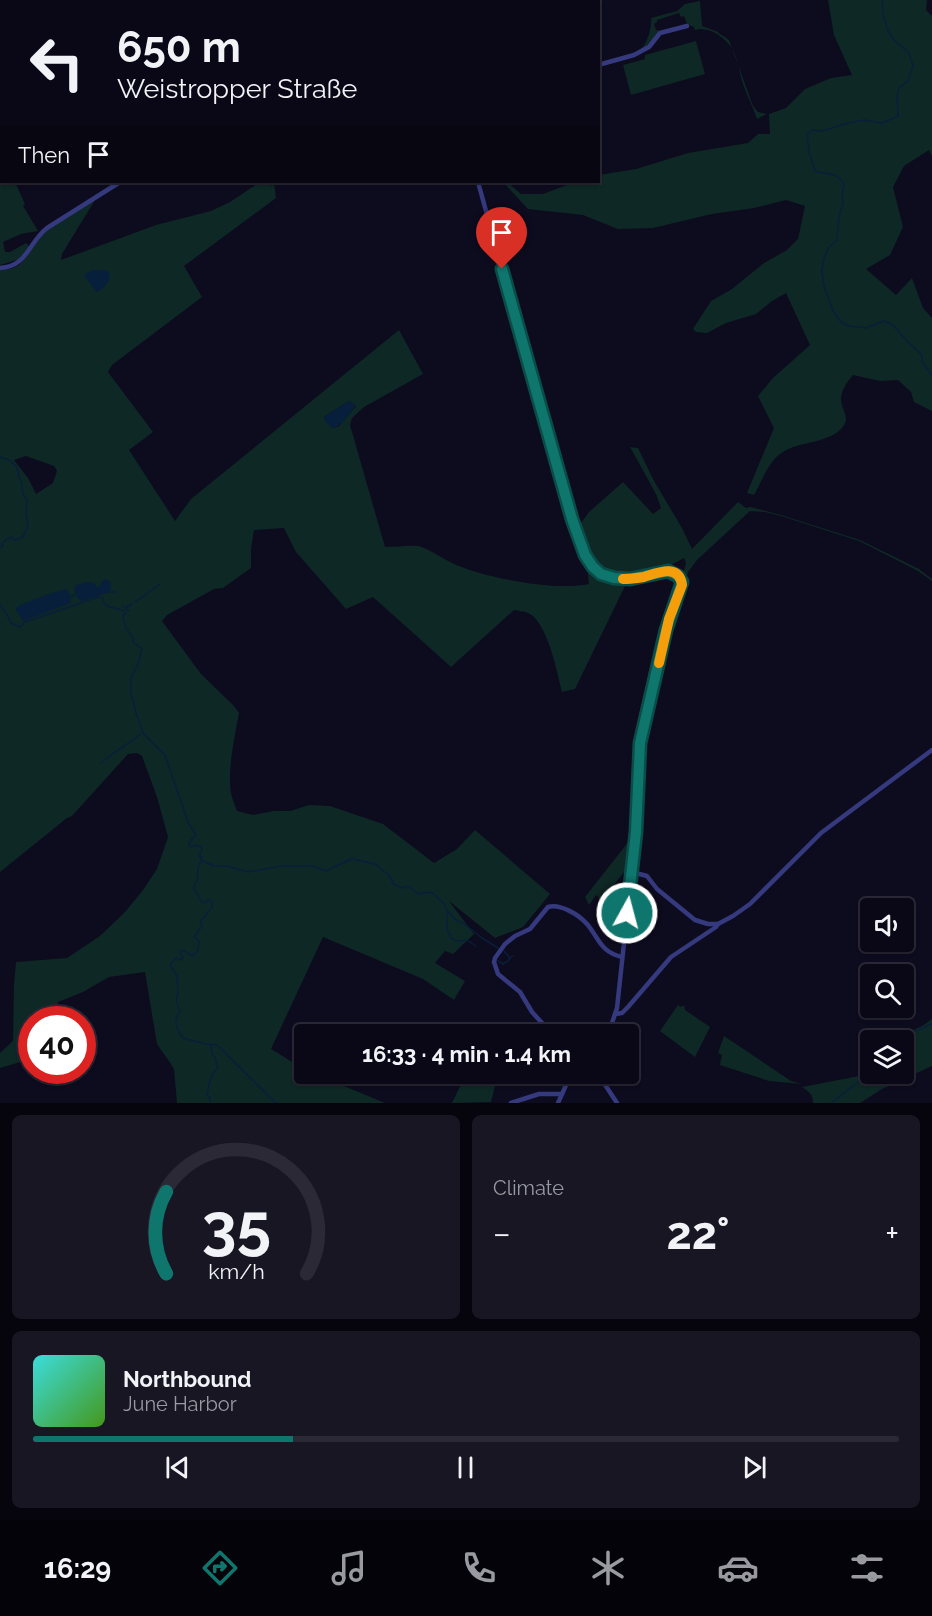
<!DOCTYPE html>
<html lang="en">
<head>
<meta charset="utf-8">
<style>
	:root { --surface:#0a0816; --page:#181623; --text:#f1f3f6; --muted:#999aa1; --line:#2a2935; --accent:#0f766e }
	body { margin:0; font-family:Raleway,sans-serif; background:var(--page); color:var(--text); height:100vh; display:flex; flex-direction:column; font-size:22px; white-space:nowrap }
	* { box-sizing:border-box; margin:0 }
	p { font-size:20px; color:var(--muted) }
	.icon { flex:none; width:33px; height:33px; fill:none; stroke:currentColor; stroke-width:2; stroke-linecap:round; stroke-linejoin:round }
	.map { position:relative; height:1103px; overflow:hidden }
	.details { display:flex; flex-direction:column; gap:12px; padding:12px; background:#06040c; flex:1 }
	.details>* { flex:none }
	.guide { position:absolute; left:0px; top:0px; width:600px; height:183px; box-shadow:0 2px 4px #0004,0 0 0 2px var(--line); background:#0a0816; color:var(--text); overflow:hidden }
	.buttons { position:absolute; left:860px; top:898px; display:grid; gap:12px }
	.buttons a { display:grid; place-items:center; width:54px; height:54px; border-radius:6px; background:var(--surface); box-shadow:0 2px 4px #0004,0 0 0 2px var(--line); font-size:30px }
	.speed { position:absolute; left:18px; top:1006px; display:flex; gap:12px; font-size:30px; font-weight:700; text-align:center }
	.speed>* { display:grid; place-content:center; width:78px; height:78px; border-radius:50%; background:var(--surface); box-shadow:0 2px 4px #0004,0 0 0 2px var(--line); line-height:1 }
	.speed .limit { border:9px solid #d22; background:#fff; color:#111 }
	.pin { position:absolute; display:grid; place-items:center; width:51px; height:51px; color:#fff; margin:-62px -26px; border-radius:50% 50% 50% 0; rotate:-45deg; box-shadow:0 0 6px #0007 }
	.pin .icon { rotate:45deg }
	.me { position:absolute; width:66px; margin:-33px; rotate:7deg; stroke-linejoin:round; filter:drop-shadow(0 0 4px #0008) }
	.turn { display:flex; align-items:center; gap:21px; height:126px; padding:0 18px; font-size:27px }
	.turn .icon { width:78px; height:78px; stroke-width:2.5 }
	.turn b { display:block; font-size:42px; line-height:51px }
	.then { display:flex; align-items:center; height:57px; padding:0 18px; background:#0003; gap:12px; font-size:22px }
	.big { font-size:45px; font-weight:700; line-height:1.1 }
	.details .tile { flex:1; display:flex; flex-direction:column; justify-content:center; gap:9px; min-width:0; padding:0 21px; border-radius:9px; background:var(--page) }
	.details .dial { align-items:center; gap:0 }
	.dial svg { height:156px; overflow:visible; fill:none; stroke:var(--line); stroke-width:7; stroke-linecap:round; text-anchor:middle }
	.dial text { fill:var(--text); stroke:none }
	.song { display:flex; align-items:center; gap:18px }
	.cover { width:72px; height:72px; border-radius:9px; background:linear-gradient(135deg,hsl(180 70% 55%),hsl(100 70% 35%)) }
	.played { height:6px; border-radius:3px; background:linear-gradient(90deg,var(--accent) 30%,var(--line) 30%) }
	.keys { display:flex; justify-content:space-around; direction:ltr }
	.heat { display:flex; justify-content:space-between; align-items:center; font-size:33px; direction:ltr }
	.details .tiles { flex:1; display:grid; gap:12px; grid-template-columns:1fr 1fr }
	.tile:last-child { grid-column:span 2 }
	.trip { position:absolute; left:294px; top:1024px; width:345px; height:60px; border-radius:6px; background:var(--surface); box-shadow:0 2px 4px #0004,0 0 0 2px var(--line); font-weight:700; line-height:60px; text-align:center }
	.menu { display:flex; height:96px; justify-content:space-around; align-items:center; background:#040309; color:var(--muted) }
	.menu .icon { width:42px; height:42px }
	.menu .on { color:var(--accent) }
	.menu b { font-size:27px; color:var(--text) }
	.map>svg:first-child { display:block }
	.green { fill:#0e2825; fill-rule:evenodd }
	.water { fill:#081f3b }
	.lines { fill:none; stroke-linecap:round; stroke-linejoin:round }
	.stream { stroke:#081f3b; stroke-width:1.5 }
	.minor { stroke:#35397e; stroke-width:4.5 }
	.route-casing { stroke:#0a4d48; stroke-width:15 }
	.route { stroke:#0f766e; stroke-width:10 }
	.slow { stroke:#f59e0b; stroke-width:10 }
</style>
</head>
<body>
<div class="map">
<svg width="932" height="1103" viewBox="0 0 932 1103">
	<rect width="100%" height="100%" fill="#0d0b1e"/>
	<g class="green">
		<path d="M828,0H927L926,10L932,16V156L929,150L904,166L893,187L903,227L890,255L866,269L896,295L912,278L923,308L932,318V411L914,402L911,392L898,380L880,381L853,375C847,382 841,390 841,400C842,411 852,419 840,430C824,444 800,441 783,452C769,460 762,481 754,495L747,493L774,428L758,396L773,378L810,345L786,293L772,301L756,314L726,323L707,333L696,332L693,329L711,301L732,289L764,263L787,250L798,239L805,206L786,200L754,208L712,214L653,228L618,229L583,215L528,209L503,182H507L521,194H543L575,182H598L599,175L636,169L688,153L748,143L758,134H770L769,114L786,108L805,89L831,78L852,75L834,35Z"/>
		<path d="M700,1L702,26L716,31L729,40L753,106L758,112L767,114L757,119C753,107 747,96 743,84C739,72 738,57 731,47C723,36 708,26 695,30L694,27L687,24L684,16L681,17L679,13L657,20V22L654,24L656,30H658V33L648,46L633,54C636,52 639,50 642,48C648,41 652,27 651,18L677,11L685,4Z"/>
		<polygon points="696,41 705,74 631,95 623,65 645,59 645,55"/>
		<polygon points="1,169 2,182 15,182 25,204 23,206 38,231 21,234 3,242 5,252 10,252 26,243 29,246 20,259 0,265 0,170"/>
		<path d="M123,182H125L95,200L62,254L61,260L156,225L211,211L230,202L260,182H270L271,189V182H274L276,198L184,266L202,297L112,365L108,372L153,432L129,450L175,521L191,499L399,330L423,374L364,407L352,418L350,425L385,547C395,547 407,545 418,546C429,548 447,562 459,566C492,579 555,591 589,584L587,564L599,578L625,586L575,689L562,692C557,672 547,621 528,613C524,611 518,611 514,610L451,667L373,597L346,609L296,552L284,528L254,530L251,549V568L223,588L214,589L167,615L162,621L201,674L234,706L239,713C235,736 227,770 231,793C232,799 235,805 237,811L253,815L274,811H290L309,805L330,806L383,824L434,863L457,849L475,830L550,894L523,927L495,938L449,901L474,934L453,954L445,951L435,963L465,981L454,1000L423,979L323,937L271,1049L304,1069V1074H315L385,1103H177L174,1069L171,1064L157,1044L145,972L109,977L83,992L58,1002L55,1020H32L31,1059L0,1068V1053L13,1041L14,984L16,962L67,958L100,936L125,912L143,890L157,869L168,837L157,797L142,756L137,753L128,754L72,816L67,818L0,872V270C28,269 23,254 37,239C59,215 95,198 123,182ZM349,401L356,406L339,426L332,428L324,418L325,416ZM26,456L54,466L57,471L53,483L36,494L28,478L14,460Z"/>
		<path d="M630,447L638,448L654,481L682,528L692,549L738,502L746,508L750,507L781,515L860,540L919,569L932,579V581L918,571L859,541L781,516L765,512L750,511L697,560L688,572L685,585L672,620L644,736C637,779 644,825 635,868L639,814L640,750L666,635L673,609L683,587V575L686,563L684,558L667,567L624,576L608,572L595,563L586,550L578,527L589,512L623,482L653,514L661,508L656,494Z"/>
		<polygon points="633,836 632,862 602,900 596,895 589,905 585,897"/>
		<polygon points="678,1005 681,1007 684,1005 685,1010 710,1027 695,1057 660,1031"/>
		<path d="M932,1019V1066L882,1089L860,1103H813C813,1094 809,1092 802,1087L859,1076L861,1071L870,1060V1074H903V1041H889L922,1026Z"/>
		<polygon points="724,1036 791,1081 802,1084 769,1081 720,1065 722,1055 718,1053"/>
		<polygon points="466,1074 498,1074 491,1102 452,1103"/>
	</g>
	<g class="water">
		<path d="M93,270H106L110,273C110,282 104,289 96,292L84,275Z"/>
		<path d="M349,401L356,405C350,413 342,427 332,428L325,421V416Z"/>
		<path d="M106,579L110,581L111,588L110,592L81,601C76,596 72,592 76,585L87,582L94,583L98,588L102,581Z"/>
		<polygon points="67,589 69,592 71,603 23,621 16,610 16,608 20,605 48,594"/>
	</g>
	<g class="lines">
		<g class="stream">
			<path d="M882,0L883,15L888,31L893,39L909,53L913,66L908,81L899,88L897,96L898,116L882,123L864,120L848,123L822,131L812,130L807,134L809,152L815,171C827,175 837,171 844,184L842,196L843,204L839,216L837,240L829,247L823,261L822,272L824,286L833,311L841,322L848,326L866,328L884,321L893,325L906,340L921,354L923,363L932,375"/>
			<path d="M0,457L9,460L17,467L19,478L21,480L23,494L27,500L26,512L28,526L23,537L15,540L12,537C7,538 5,540 2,544L3,546L0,548"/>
			<polyline points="110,592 115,592"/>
			<polyline points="70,597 75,595"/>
			<polyline points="135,602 160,584"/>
			<path d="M0,604C3,610 9,616 11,623L20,627L25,622L98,597L103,598V602L107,606L124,611L126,614L123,615C123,625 128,631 133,638C133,639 133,641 134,643C136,645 140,647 142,649L138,664L131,678V693L136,713L143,733L165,755L188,822L196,835L191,840L189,845L191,847L196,845L201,847L202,850L199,856L202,857L198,869L197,881L195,883L194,889L202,903L206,902L209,899L212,902V908C206,913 207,916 200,921L202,926L194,937L199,941L198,950L193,956L182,950L180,952L183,959L181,960L176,958L170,965L177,976L178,992L176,1000L180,1012C172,1021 177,1029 183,1038L206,1044L217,1045L276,1103"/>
			<polyline points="122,606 129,611"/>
			<polyline points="125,608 132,604"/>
			<path d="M101,763C114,752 128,744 141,734"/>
			<path d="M201,860L214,866H227L248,872L281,866H312L326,871L353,858L355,860C364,860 369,864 376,864C381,870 392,875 393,884L403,888L408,886L419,894L429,892L434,894L444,904L447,910L457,921L463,923L482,938L498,948"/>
			<polyline points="447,913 447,929 451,938 457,941 467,940 476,946"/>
			<polyline points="504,951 510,958 513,956"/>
			<polyline points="498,961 503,964 508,961 510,958"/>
			<polyline points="892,1041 932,1024"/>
			<polyline points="868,1072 870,1067"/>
			<path d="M210,1103V1098L207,1095C209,1086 210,1074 218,1068L215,1057L212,1055L211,1045"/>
			<polyline points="831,1103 866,1076"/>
		</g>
		<g class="minor">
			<polyline points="444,0 444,2"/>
			<polyline points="555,0 555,2"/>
			<polyline points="598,65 634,55 649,47 660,33 687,26"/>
			<polyline points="478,182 571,519 585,555 593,567 601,574 614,578 629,579 670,571 678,576 682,582 666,630 640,743 636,832 617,1008 608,1035"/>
			<path d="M0,268C28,266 28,243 47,228L120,182"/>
			<polyline points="632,872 647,876 657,889 695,920 708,924 718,924 733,916 750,904 821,833 932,750"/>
			<polyline points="615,1014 622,1013 628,1007 671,957 716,927 718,924"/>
			<path d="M553,1035L532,1012L520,992L498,974L494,962L495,958L505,944L515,936L530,929L548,907C560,903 579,915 587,924C599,938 600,952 622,957"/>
			<polyline points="598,1074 617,1103"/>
			<polyline points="511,1103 539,1094 562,1094"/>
			<polyline points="558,1103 571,1074"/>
		</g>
	</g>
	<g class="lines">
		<defs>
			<polyline id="route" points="502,269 572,519 585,555 593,567 601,574 614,578 630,579 668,571 678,576 682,582 666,630 640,743 636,832 627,913"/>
		</defs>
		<use href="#route" class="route-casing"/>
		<use href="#route" class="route"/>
		<path class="slow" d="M623,579C630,579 637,578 644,577C657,573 679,563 682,585L669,619L659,663"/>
	</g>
</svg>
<div class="buttons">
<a><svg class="icon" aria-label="sound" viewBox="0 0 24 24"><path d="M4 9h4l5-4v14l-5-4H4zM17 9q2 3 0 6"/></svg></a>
<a><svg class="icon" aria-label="search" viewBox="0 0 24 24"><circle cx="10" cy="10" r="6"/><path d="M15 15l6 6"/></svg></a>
<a><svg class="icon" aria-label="layers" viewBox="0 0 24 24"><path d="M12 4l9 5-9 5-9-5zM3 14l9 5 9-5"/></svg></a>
</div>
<div class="speed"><div class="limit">40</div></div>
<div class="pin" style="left:502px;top:269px;background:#d93025"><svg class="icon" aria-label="arrive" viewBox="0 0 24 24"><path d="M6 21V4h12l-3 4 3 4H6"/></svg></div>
<svg class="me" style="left:627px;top:913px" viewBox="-20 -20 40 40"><circle r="17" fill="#0f766e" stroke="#fff" stroke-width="3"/><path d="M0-11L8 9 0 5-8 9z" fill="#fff"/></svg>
<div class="trip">16:33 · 4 min · 1.4 km</div>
<div class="guide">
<div class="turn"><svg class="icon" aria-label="left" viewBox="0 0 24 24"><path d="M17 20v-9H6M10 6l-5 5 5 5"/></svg><div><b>650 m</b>Weistropper Straße</div></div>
<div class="then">Then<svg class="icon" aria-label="arrive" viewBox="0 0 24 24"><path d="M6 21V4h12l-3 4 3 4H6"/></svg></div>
</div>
</div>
<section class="details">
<div class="tiles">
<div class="tile dial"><svg viewBox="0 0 100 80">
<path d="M14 69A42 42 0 1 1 86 69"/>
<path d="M14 69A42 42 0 0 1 14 27" stroke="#0f766e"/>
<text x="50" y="56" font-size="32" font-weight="700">35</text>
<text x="50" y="72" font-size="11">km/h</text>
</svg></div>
<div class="tile"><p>Climate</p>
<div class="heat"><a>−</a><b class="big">22°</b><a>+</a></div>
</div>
<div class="tile">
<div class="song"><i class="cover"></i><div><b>Northbound</b><p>June Harbor</p></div></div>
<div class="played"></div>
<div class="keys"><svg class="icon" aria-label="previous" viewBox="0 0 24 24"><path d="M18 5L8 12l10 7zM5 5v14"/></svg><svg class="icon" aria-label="pause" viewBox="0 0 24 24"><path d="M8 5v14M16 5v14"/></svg><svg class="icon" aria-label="next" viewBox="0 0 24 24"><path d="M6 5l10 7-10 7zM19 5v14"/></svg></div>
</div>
</div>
</section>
<nav class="menu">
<b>16:29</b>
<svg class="icon on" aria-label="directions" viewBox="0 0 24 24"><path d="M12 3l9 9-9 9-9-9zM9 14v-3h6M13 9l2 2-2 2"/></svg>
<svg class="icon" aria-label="music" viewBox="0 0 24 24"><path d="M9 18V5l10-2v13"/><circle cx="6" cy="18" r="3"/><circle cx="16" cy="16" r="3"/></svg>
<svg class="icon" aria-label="phone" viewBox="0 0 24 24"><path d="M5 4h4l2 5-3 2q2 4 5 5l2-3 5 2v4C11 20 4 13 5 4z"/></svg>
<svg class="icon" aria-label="climate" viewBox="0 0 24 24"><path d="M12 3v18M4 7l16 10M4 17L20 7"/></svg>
<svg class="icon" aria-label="car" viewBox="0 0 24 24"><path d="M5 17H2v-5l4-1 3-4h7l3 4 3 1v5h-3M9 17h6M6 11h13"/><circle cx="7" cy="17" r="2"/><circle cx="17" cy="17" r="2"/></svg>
<svg class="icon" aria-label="filters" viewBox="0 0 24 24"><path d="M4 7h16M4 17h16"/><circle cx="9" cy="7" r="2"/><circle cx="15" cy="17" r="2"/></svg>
</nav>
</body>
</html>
